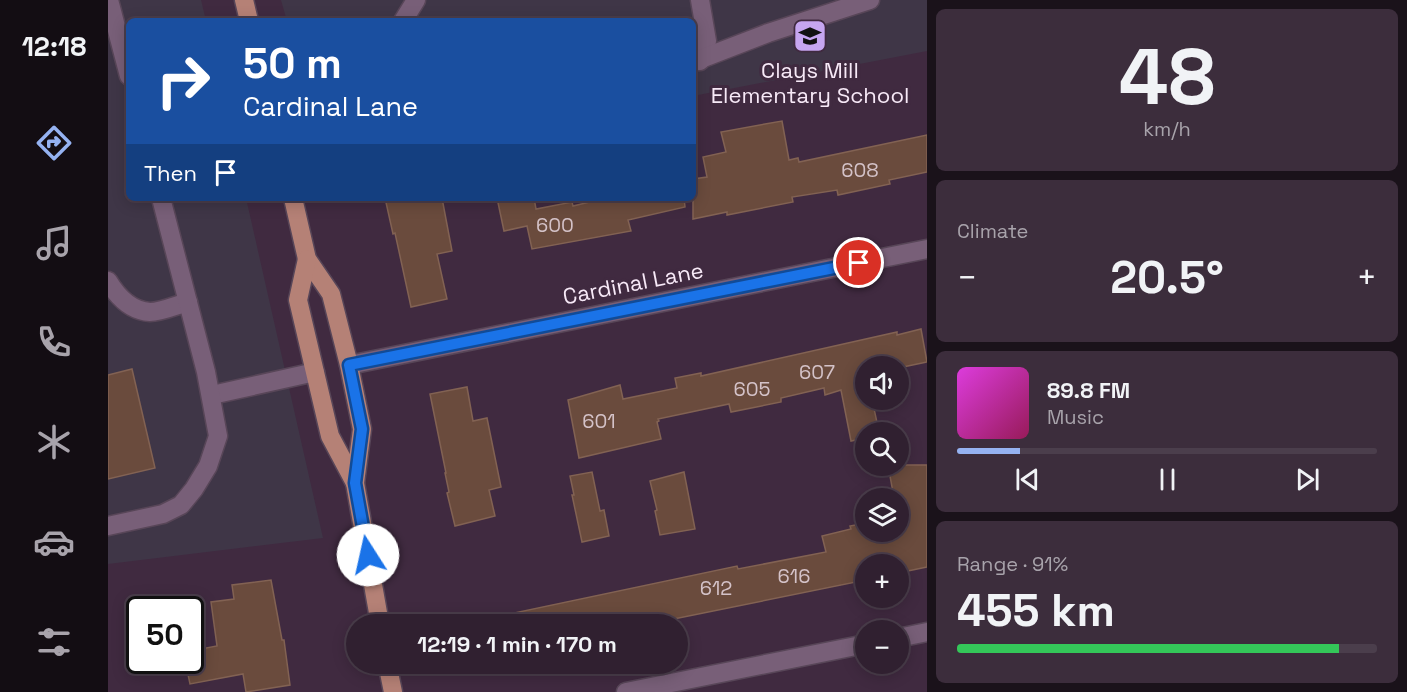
<!DOCTYPE html>
<html lang="en">
<head>
<meta charset="utf-8">
<style>
	:root { --surface:#302030; --page:#3c2d3c; --text:#f1f3f6; --muted:#a8a3ab; --line:#4b3e4c; --accent:#95b2f1 }
	body { margin:0; font-family:"Space Grotesk",sans-serif; background:var(--page); color:var(--text); height:100vh; display:flex; flex-direction:column; font-size:22px; white-space:nowrap }
	* { box-sizing:border-box; margin:0 }
	p { font-size:20px; color:var(--muted) }
	.icon { flex:none; width:33px; height:33px; fill:none; stroke:currentColor; stroke-width:2; stroke-linecap:round; stroke-linejoin:round }
	.map { position:relative; flex:1; overflow:hidden }
	.panel { display:flex; flex-direction:column; gap:9px; padding:9px; background:#1a121a; width:480px }
	.panel>* { flex:none }
	.top-card { position:absolute; left:18px; top:18px; width:570px; height:183px; border-radius:9px; box-shadow:0 3px 15px #0003,0 0 0 2px var(--line); background:#1a4fa0; color:#fff; overflow:hidden }
	.controls { position:absolute; left:747px; top:356px; display:grid; gap:12px }
	.controls a { display:grid; place-items:center; width:54px; height:54px; border-radius:50%; background:var(--surface); box-shadow:0 3px 15px #0003,0 0 0 2px var(--line); font-size:30px }
	.speed { position:absolute; left:18px; top:596px; display:flex; gap:12px; font-size:30px; font-weight:700; text-align:center }
	.speed>* { display:grid; place-content:center; width:78px; height:78px; border-radius:50%; background:var(--surface); box-shadow:0 3px 15px #0003,0 0 0 2px var(--line); line-height:1 }
	.speed .limit { border:3px solid #111; border-radius:9px; background:#fff; color:#111 }
	.pin { position:absolute; display:grid; place-items:center; width:51px; height:51px; color:#fff; margin:-26px; border:3px solid #fff; border-radius:50%; box-shadow:0 2px 6px #0007 }
	.me { position:absolute; width:66px; margin:-33px; rotate:350deg; stroke-linejoin:round; filter:drop-shadow(0 0 4px #0008) }
	.turn { display:flex; align-items:center; gap:21px; height:126px; padding:0 18px; font-size:27px }
	.turn .icon { width:78px; height:78px; stroke-width:2.5 }
	.turn b { display:block; font-size:42px; line-height:51px }
	.then { display:flex; align-items:center; height:57px; padding:0 18px; background:#0003; gap:12px; font-size:22px }
	.big { font-size:45px; font-weight:800; line-height:1.1 }
	.panel .card { flex:1; display:flex; flex-direction:column; justify-content:center; gap:9px; min-width:0; padding:0 21px; border-radius:9px; background:var(--page) }
	.panel .dial { align-items:center; gap:0 }
	.dial b { font-size:78px; line-height:1 }
	.song { display:flex; align-items:center; gap:18px }
	.cover { width:72px; height:72px; border-radius:9px; background:linear-gradient(135deg,hsl(300 70% 55%),hsl(330 70% 35%)) }
	.played { height:6px; border-radius:3px; background:linear-gradient(90deg,var(--accent) 15%,var(--line) 15%) }
	.keys { display:flex; justify-content:space-around; direction:ltr }
	.heat { display:flex; justify-content:space-between; align-items:center; font-size:33px; direction:ltr }
	.charge { height:9px; border-radius:4px; background:linear-gradient(90deg,#34c759 91%,var(--line) 0) }
	.trip { position:absolute; left:238px; top:614px; width:342px; height:60px; border-radius:30px; background:var(--surface); box-shadow:0 3px 15px #0003,0 0 0 2px var(--line); font-weight:800; line-height:60px; text-align:center }
	main { display:flex; flex:1; min-height:0 }
	.tab-bar { display:flex; flex-direction:column; width:108px; justify-content:space-around; align-items:center; background:#130d13; color:var(--muted) }
	.tab-bar .icon { width:42px; height:42px }
	.tab-bar .on { color:var(--accent) }
	.tab-bar b { font-size:27px; color:var(--text) }
	.map>svg:first-child { display:block }
	.education { fill:#3f3647 }
	.building { fill:#6a4b3d; stroke:#826253; stroke-width:1.5 }
	.lines { fill:none; stroke-linecap:round; stroke-linejoin:round }
	.minor-casing { stroke:#584658; stroke-width:21 }
	.major-casing { stroke:#584658; stroke-width:21 }
	.minor { stroke:#785f78; stroke-width:18 }
	.major { stroke:#b58176; stroke-width:18 }
	.route-casing { stroke:#114b97; stroke-width:15 }
	.route { stroke:#1a73e8; stroke-width:10 }
	.labels { text-anchor:middle; dominant-baseline:central; stroke-width:6; stroke-linejoin:round; paint-order:stroke }
	.number-label { font-size:20px; fill:#d4c2c8 }
	.poi-label { font-size:22px; fill:#f7e9f7; stroke:#402a40 }
	.street-label { font-size:22px; fill:#f7e9f7; stroke:#402a40 }
</style>
</head>
<body>
<main>
<nav class="tab-bar">
<b>12:18</b>
<svg class="icon on" aria-label="directions" viewBox="0 0 24 24"><path d="M12 3l9 9-9 9-9-9zM9 14v-3h6M13 9l2 2-2 2"/></svg>
<svg class="icon" aria-label="music" viewBox="0 0 24 24"><path d="M9 18V5l10-2v13"/><circle cx="6" cy="18" r="3"/><circle cx="16" cy="16" r="3"/></svg>
<svg class="icon" aria-label="phone" viewBox="0 0 24 24"><path d="M5 4h4l2 5-3 2q2 4 5 5l2-3 5 2v4C11 20 4 13 5 4z"/></svg>
<svg class="icon" aria-label="climate" viewBox="0 0 24 24"><path d="M12 3v18M4 7l16 10M4 17L20 7"/></svg>
<svg class="icon" aria-label="car" viewBox="0 0 24 24"><path d="M5 17H2v-5l4-1 3-4h7l3 4 3 1v5h-3M9 17h6M6 11h13"/><circle cx="7" cy="17" r="2"/><circle cx="17" cy="17" r="2"/></svg>
<svg class="icon" aria-label="filters" viewBox="0 0 24 24"><path d="M4 7h16M4 17h16"/><circle cx="9" cy="7" r="2"/><circle cx="15" cy="17" r="2"/></svg>
</nav>
<div class="map">
<svg width="819" height="692" viewBox="0 0 819 692">
	<rect width="100%" height="100%" fill="#402a40"/>
	<g class="education">
		<polygon points="0,0 93,0 98,21 21,21 21,198 138,198 215,538 0,564"/>
		<polygon points="173,0 819,0 819,51 585,96 585,21 179,21"/>
	</g>
	<g class="building">
		<polygon points="674,121 681,160 690,158 691,162 819,135 819,172 781,180 782,184 730,195 729,190 684,197 685,202 619,215 619,212 585,219 585,179 599,177 595,157 618,152 613,132"/>
		<polygon points="277,198 334,198 344,251 329,254 339,299 303,307 287,233 285,234"/>
		<polygon points="389,198 426,198 428,209 464,202 465,206 498,198 576,198 577,207 520,220 523,231 424,249 419,226 396,231"/>
		<polygon points="813,329 819,362 790,368 790,366 758,366 758,399 764,399 771,432 758,432 758,438 743,441 733,390 717,395 716,388 673,398 673,402 623,412 621,404 550,419 551,421 549,422 553,439 471,458 460,400 512,385 515,399 569,388 567,378 593,373 593,376 789,332 789,335"/>
		<polygon points="24,369 47,468 0,479 0,375"/>
		<polygon points="359,387 365,421 379,418 393,487 381,490 387,516 347,526 339,493 341,492 337,473 338,473 322,394"/>
		<polygon points="780,465 819,465 819,567 790,573 790,564 758,564 758,580 541,624 407,624 406,613 629,566 630,569 718,552 714,536 743,529 742,526 758,523 758,531 790,531 790,498 786,498"/>
		<polygon points="484,472 492,511 496,510 501,536 474,542 464,495 466,495 462,476"/>
		<polygon points="576,472 587,529 552,535 547,511 549,510 542,481"/>
		<polygon points="163,580 174,640 176,640 182,685 138,692 135,674 82,684 77,660 82,660 82,651 109,646 103,602 126,599 124,585"/>
	</g>
	<g class="lines">
		<defs>
			<g id="minor">
				<polyline points="1,0 21,76"/>
				<polyline points="295,21 308,0"/>
				<polyline points="592,61 599,41 592,0"/>
				<polyline points="585,62 660,33 762,0"/>
				<path d="M0,281C9,296 22,311 42,312C53,312 69,305 80,302"/>
				<polyline points="241,365 819,249"/>
				<polyline points="104,395 207,372"/>
				<polyline points="0,526 55,514 73,505 86,489 100,466 110,436 98,372 53,198"/>
				<polyline points="790,638 819,632"/>
				<polyline points="518,692 758,644"/>
			</g>
			<g id="major">
				<polyline points="136,0 141,21"/>
				<polyline points="185,198 199,259 223,294 241,365 254,429 247,483 272,624"/>
				<polyline points="199,259 190,300 222,436 247,483"/>
				<polyline points="279,663 285,692"/>
			</g>
		</defs>
		<use href="#minor" class="minor-casing"/>
		<use href="#major" class="major-casing"/>
		<use href="#minor" class="minor"/>
		<use href="#major" class="major"/>
	</g>
	<g class="lines">
		<defs>
			<polyline id="route" points="260,555 247,483 254,429 241,365 751,263"/>
		</defs>
		<use href="#route" class="route-casing"/>
		<use href="#route" class="route"/>
	</g>
	<defs>
		<symbol id="school-square" viewBox="-11 -11 22 22"><rect x="-9" y="-9" width="18" height="18" rx="4" fill="#c6a6f0" stroke="#402a40"/><path d="M0-5L7-2L0 1L-7-2ZM-4 1L0 2.5L4 1V4Q0 6-4 4Z" fill="#111"/></symbol>
	</defs>
	<g fill-rule="evenodd">
		<use href="#school-square" x="683" y="17" width="38" height="38"/>
	</g>
	<g class="labels">
		<g class="number-label">
			<text x="752" y="170">608</text>
			<text x="447" y="225">600</text>
			<text x="709" y="372">607</text>
			<text x="644" y="389">605</text>
			<text x="491" y="421">601</text>
			<text x="686" y="576">616</text>
			<text x="608" y="588">612</text>
		</g>
		<g class="poi-label">
			<text x="702" y="70">Clays Mill<tspan x="702" dy="25">Elementary School</tspan></text>
		</g>
		<g class="street-label">
			<text transform="translate(525 283) rotate(-11)">Cardinal Lane</text>
		</g>
	</g>
</svg>
<div class="controls">
<a><svg class="icon" aria-label="sound" viewBox="0 0 24 24"><path d="M4 9h4l5-4v14l-5-4H4zM17 9q2 3 0 6"/></svg></a>
<a><svg class="icon" aria-label="search" viewBox="0 0 24 24"><circle cx="10" cy="10" r="6"/><path d="M15 15l6 6"/></svg></a>
<a><svg class="icon" aria-label="layers" viewBox="0 0 24 24"><path d="M12 4l9 5-9 5-9-5zM3 14l9 5 9-5"/></svg></a>
<a>+</a>
<a>−</a>
</div>
<div class="speed"><div class="limit">50</div></div>
<div class="pin" style="left:751px;top:263px;background:#d93025"><svg class="icon" aria-label="arrive" viewBox="0 0 24 24"><path d="M6 21V4h12l-3 4 3 4H6"/></svg></div>
<svg class="me" style="left:260px;top:555px" viewBox="-20 -20 40 40"><circle r="19" fill="#fff"/><path d="M0-13L10 11 0 6-10 11z" fill="#1a73e8"/></svg>
<div class="trip">12:19 · 1 min · 170 m</div>
<div class="top-card">
<div class="turn"><svg class="icon" aria-label="right" viewBox="0 0 24 24"><path d="M7 20v-9h11M14 6l5 5-5 5"/></svg><div><b>50 m</b>Cardinal Lane</div></div>
<div class="then">Then<svg class="icon" aria-label="arrive" viewBox="0 0 24 24"><path d="M6 21V4h12l-3 4 3 4H6"/></svg></div>
</div>
</div>
<section class="panel">
<div class="card dial"><b>48</b><p>km/h</p></div>
<div class="card"><p>Climate</p>
<div class="heat"><a>−</a><b class="big">20.5°</b><a>+</a></div>
</div>
<div class="card">
<div class="song"><i class="cover"></i><div><b>89.8 FM</b><p>Music</p></div></div>
<div class="played"></div>
<div class="keys"><svg class="icon" aria-label="previous" viewBox="0 0 24 24"><path d="M18 5L8 12l10 7zM5 5v14"/></svg><svg class="icon" aria-label="pause" viewBox="0 0 24 24"><path d="M8 5v14M16 5v14"/></svg><svg class="icon" aria-label="next" viewBox="0 0 24 24"><path d="M6 5l10 7-10 7zM19 5v14"/></svg></div>
</div>
<div class="card"><p>Range · 91%</p><b class="big">455 km</b><div class="charge"></div></div>
</section>
</main>
</body>
</html>
